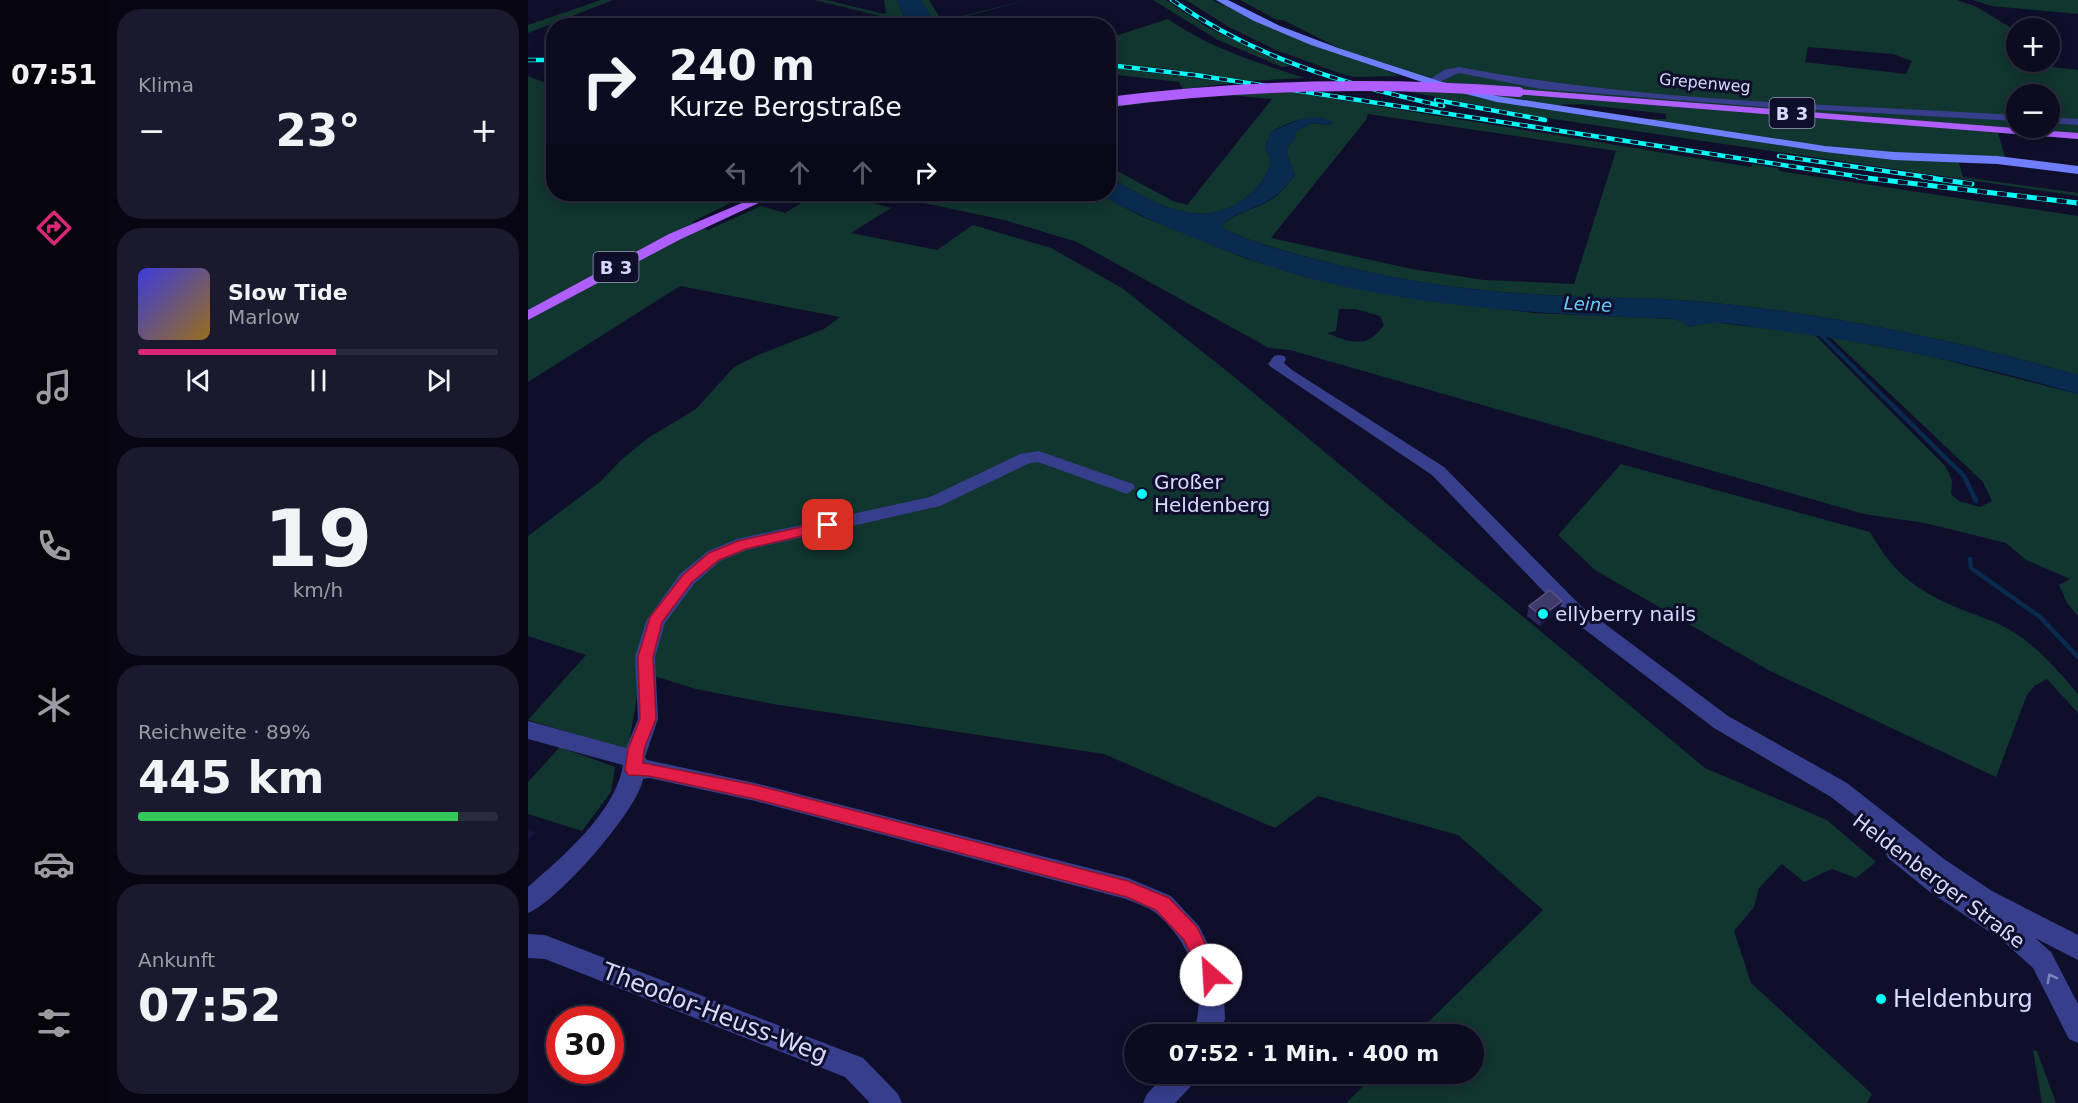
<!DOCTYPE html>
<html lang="de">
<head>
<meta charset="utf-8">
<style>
	:root { --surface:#0c0b20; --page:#1a192d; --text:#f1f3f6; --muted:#9a9ba5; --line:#2c2b3e; --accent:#db2777 }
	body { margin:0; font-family:"DejaVu Sans",sans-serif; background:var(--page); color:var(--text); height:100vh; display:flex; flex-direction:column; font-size:22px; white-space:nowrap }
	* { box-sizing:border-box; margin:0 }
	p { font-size:20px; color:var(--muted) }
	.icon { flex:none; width:33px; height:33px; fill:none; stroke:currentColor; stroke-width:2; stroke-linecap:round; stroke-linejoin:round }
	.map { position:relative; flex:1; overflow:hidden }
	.panel { display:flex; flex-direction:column; gap:9px; padding:9px; background:#070612; width:420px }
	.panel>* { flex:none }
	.top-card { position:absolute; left:18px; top:18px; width:570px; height:183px; border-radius:24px; box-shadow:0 3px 15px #0003,0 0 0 2px var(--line); background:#0c0b20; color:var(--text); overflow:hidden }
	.fabs { position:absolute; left:1478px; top:18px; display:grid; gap:12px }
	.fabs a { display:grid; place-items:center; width:54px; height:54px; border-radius:50%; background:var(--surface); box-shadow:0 3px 15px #0003,0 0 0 2px var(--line); font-size:30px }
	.speed { position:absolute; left:18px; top:1006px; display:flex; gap:12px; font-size:30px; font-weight:700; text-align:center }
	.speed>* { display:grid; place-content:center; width:78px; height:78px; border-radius:50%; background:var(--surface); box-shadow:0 3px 15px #0003,0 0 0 2px var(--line); line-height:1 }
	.speed .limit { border:9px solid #d22; background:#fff; color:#111 }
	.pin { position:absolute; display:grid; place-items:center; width:51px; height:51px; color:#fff; margin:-26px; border-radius:12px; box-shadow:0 3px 9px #0006 }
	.me { position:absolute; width:66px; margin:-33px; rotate:334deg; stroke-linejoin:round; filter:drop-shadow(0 0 4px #0008) }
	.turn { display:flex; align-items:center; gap:21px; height:126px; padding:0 24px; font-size:27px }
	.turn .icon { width:78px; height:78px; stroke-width:2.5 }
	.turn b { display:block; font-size:42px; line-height:51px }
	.lanes { display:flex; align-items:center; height:57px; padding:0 24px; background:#0003; justify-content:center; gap:30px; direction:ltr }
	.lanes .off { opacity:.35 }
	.big { font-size:45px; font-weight:700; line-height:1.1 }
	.panel .card { flex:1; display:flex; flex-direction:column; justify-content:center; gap:9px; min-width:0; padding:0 21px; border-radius:24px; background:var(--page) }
	.panel .dial { align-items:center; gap:0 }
	.dial b { font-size:78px; line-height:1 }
	.song { display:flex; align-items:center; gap:18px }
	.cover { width:72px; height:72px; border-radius:9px; background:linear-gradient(135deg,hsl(240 70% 55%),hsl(40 70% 35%)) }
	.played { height:6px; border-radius:3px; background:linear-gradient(90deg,var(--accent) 55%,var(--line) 55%) }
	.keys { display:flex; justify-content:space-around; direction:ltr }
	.heat { display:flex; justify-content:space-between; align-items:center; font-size:33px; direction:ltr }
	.charge { height:9px; border-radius:4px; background:linear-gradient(90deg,#34c759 89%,var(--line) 0) }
	.trip { position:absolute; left:596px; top:1024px; width:360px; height:60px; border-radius:30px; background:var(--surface); box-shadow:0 3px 15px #0003,0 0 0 2px var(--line); font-weight:700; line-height:60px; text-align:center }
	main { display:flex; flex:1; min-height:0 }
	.tabs { display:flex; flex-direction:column; width:108px; justify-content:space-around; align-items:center; background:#05040d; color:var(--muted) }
	.tabs .icon { width:42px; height:42px }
	.tabs .on { color:var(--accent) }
	.tabs b { font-size:27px; color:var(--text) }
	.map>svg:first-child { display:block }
	.green { fill:#11352f; fill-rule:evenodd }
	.water { fill:#092b4f }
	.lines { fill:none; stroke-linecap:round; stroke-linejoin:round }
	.stream-far1 { stroke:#092b4f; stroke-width:4 }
	.stream { stroke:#092b4f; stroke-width:4.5 }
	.street { fill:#373e8c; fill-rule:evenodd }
	.secondary { fill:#6f7eff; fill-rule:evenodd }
	.primary { fill:#af5fff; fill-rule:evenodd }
	.rail-far1-casing { stroke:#04fff9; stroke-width:4.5 }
	.rail-casing { stroke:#04fff9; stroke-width:5 }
	.rail-far1 { stroke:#100f2b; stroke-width:3; stroke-dasharray:8; stroke-linecap:butt }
	.rail { stroke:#100f2b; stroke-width:4; stroke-dasharray:10; stroke-linecap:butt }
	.primary-bridge { stroke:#af5fff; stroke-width:10 }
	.wall { fill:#2b2759 }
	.shaded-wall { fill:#18163f }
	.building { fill:#3e3a6b; stroke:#565382; stroke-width:1.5 }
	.oneway { stroke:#7f84c0 }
	.route { fill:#e11d48; stroke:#92132f; stroke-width:1.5 }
	.poi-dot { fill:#04fff9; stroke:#100f2b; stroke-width:2 }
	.labels { text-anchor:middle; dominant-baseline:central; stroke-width:6; stroke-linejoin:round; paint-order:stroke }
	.far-street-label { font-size:16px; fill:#d8d9ff; stroke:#100f2b }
	.shield { fill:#100f2b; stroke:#9c9cbf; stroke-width:1.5 }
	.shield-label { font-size:18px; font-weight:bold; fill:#d8d9ff }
	.far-water-label { font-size:18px; font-style:italic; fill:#66cbff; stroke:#100f2b }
	.poi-label { font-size:20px; fill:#d8d9ff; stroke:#100f2b; text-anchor:start }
	.street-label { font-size:20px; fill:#d8d9ff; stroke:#100f2b }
	.near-poi-label { font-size:24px; fill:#d8d9ff; stroke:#100f2b; text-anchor:start }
	.near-street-label { font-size:24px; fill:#d8d9ff; stroke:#100f2b }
</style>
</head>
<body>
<main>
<nav class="tabs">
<b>07:51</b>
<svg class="icon on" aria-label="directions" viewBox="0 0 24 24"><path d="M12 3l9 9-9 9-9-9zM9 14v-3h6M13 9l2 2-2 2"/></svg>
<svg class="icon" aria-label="music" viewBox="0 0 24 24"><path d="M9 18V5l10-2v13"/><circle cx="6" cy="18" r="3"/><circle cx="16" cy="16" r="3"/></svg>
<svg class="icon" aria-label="phone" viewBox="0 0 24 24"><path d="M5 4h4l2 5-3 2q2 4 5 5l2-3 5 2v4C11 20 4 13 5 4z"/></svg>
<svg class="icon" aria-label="climate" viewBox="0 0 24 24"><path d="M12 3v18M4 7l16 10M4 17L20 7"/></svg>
<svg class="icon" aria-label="car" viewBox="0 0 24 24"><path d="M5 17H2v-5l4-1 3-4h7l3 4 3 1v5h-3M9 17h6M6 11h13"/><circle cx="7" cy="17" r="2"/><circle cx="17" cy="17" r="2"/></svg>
<svg class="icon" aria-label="filters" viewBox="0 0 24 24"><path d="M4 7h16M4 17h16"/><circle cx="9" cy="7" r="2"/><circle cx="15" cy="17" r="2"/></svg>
</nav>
<section class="panel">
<div class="card"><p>Klima</p>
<div class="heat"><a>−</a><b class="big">23°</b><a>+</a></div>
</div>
<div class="card">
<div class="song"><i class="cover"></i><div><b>Slow Tide</b><p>Marlow</p></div></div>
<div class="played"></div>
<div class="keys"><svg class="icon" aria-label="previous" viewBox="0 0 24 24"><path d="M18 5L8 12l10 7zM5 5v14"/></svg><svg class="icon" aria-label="pause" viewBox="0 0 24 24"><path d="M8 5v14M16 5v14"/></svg><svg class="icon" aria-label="next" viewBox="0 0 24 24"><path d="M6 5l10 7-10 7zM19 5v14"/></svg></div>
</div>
<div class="card dial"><b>19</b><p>km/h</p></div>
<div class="card"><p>Reichweite · 89%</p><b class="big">445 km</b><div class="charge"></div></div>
<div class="card"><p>Ankunft</p><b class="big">07:52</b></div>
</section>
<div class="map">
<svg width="1550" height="1103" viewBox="0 0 1550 1103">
	<rect width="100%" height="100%" fill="#100f2b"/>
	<g class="green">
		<polygon points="73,0 85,0 0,33 0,25"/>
		<polygon points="287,0 298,0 356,14 358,13 356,0 369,0 379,25 365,25 360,18"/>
		<polygon points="393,0 401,0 414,21 499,0 416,22 418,26 408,25"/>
		<polygon points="625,0 638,0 680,28 762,66 754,67 690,40"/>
		<path d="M658,0H684L699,8L687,0H698L756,28L813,49L755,20H749L712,0H1429L1449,7L1488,31V62L1521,61L1526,65L1515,66L1550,70V139L1470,133L1477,157L1429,156L1435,177L1550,193V196L1012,117L862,88L965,86L891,81L842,64L872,76L827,77L814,74L748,50L701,27ZM1280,47L1365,54L1384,61L1378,74L1277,62ZM1488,94H1521V128H1488ZM1052,104L1130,113L1138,114V119H1118L1029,105Z"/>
		<polygon points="1444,0 1550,0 1550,14 1464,6"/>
		<path d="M640,19C681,48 730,63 777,78L720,81L635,68L581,64V38Z"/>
		<polygon points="580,67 705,83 655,89 651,82 581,74"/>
		<polygon points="0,76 25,86 26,194 220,194 164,222 180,230 233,206 257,213 288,194 310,194 363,208 323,233 409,250 445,225 523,248 594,288 710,380 1177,768 1299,820 1348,862 1328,878 1304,869 1276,882 1254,864 1231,888 1226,907 1206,931 1223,983 1344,1094 1339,1103 818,1103 848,1074 945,1074 945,1035 887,1035 1015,910 930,835 790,796 747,828 576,754 245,704 168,689 113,672 100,750 0,720 58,655 0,636 0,536 72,482 93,460 120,438 168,409 206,367 228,356 296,329 312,317 152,286 0,382"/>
		<path d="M739,88L1223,167L1224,164L1250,168L1251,171L1550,216V375C1424,339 1295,312 1164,301C1116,297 1067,298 1019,295C941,291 862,280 787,259C755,250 723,243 693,227C703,214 725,210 739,202C752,195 758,186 767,175C761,160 754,150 767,138V132L783,123L801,125L805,123C785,112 763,121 744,131L737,147L743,161C738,180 729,190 713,201C668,232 622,200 581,177L580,166L645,201L659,205L744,99L689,94L581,108V106L642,97ZM840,114L1088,151L1046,284L956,280L884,269L743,238L838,120Z"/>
		<path d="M354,194H571L613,216L717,258L777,277L846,292L1006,313L1146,319L1156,322L1161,327L1176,323H1192L1286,334L1418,467L1424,481L1423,494L1431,501L1452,507L1464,501L1455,482L1302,337L1398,355L1550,394V616L1539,603L1531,585L1542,579L1498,560L1478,543L1397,523L1336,514L762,350L741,348L549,242L476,220ZM811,309H827L852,316L856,325C839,349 823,343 799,333L808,331Z"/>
		<path d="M1093,464L1342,532C1364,570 1383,587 1423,605C1445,615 1467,620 1487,633C1512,649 1531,672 1550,694V713L1519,679L1506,686L1498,697L1468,777L1242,671L1067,570L1030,535Z"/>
		<polygon points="32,747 87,767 83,792 54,831 0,814 0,782"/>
		<polygon points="1505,1050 1509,1051 1528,1103 1514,1103"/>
	</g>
	<g class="water">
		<polygon points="369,0 393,0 408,25 379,25"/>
		<path d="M792,117L805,122L801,125L783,123L768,132L767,138C754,150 761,160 767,175C759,184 754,192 743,199C729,209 702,213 693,227C723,243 755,251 787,259C863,280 941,291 1019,295C1067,298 1116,297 1164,301C1295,312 1424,339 1550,375V394C1451,365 1349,342 1246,330C1218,326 1188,318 1161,327L1156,322L1146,319C1023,314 897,309 777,277C737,266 699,251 661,236C630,223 600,210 571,194H580L581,177C622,200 668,232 713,201C729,190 738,180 743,161L737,147L744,131L773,119Z"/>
	</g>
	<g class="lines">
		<polyline class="stream-far1" points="1291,333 1369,410"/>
		<g class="stream">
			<polyline points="1367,408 1436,476 1448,501"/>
			<polyline points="1442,559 1443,568 1512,617 1550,657"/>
		</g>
		<g class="street">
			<path d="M931,67C1113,102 1303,104 1488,115V121L1235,107L1013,89L931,73L907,84L898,82L916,70Z"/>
			<polygon points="1521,117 1550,119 1550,125 1521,123"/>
			<polygon points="751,355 756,356 758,359 756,363 764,370 916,467 1053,606 1200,716 1319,783 1416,859 1464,891 1550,935 1550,960 1507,938 1523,952 1550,1004 1550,1043 1541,1039 1505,968 1474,940 1402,892 1360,858 1357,851 1362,843 1303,797 1186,728 1039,616 904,475 743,367 740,364 746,356"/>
			<path d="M511,451L605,484L607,488L599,494L510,462L502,463L412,506L219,550L192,561L166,584L137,623L127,657L130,719L117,757L119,760L227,783L600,878L643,896L671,926L695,975L697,1019L690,1035H664C682,991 663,943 628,913C620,907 607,903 598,899L227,801L121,778L115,779C110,810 29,902 0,913V887C34,857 88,812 95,765L0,739V721L98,748L110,719L107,657L118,621L152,574L180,551L209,539L402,497L492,454Z"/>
			<polygon points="0,934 17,935 335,1058 370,1094 374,1103 342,1103 317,1077 17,959 0,958"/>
			<polygon points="638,1074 670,1074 666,1083 647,1103 615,1103 619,1094"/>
		</g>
		<polygon class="secondary" points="688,0 700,0 752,26 810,48 911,81 969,96 1297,146 1366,152 1469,156 1550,166 1550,174 1469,164 1366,160 1297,152 969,102 903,85 783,45 726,21"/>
		<g class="primary">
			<polygon points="991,89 1550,133 1550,139 987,94 986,92"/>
			<polygon points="235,194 250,194 151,240 0,320 0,310 141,234"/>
		</g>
		<defs>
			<g id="rail-far1">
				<path d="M644,0C726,58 818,85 915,106"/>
				<polyline points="0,60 26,60"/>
				<polyline points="580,65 667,75 1340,178"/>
				<polyline points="908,100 1017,120"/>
				<polyline points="1251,156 1406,178"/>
			</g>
			<g id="rail">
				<polyline points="1330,177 1550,203"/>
				<polyline points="1395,177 1444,184"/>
			</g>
		</defs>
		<use href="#rail-far1" class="rail-far1-casing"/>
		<use href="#rail" class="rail-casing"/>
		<use href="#rail-far1" class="rail-far1"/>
		<use href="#rail" class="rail"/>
		<path class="primary-bridge" d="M580,102C717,84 853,82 991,92"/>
	</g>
	<polygon class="wall" points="1034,601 1031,611 1012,626 999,616 1001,606"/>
	<g class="shaded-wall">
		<polygon points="1034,601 1031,611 1012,626 1014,616"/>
		<polygon points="2,828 7,833 0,840 0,830"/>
	</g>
	<polygon class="building" points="1022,590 1034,601 1014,616 1001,606"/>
	<defs><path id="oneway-chevron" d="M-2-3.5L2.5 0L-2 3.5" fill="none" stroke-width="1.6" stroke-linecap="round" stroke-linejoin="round" transform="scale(1.5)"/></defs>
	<use class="oneway" href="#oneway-chevron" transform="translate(1523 978) rotate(-118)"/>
	<polygon class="route" points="300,521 306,525 304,529 218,549 191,560 164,582 134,622 125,657 128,719 116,749 115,763 227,785 600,881 641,898 669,927 692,975 689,982 683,985 676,982 656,940 628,910 599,897 227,799 121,776 100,775 97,770 100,749 112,719 110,657 122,617 155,575 181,553 210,541"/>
	<g class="poi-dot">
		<circle cx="614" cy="494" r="6"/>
		<circle cx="1015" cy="614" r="6"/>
		<circle cx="1353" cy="999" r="6"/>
	</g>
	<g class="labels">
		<g class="far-street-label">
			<text transform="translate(1177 83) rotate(5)">Grepenweg</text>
		</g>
		<g class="shield">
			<rect x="1241.5" y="98" width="45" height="30" rx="4.5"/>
			<rect x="65.5" y="252" width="45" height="30" rx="4.5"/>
		</g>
		<g class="shield-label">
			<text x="1264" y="113">B 3</text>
			<text x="88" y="267">B 3</text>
		</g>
		<g class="far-water-label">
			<text transform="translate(1060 304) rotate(3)">Leine</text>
		</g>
		<g class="poi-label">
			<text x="626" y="482">Großer<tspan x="626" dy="23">Heldenberg</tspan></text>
			<text x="1027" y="614">ellyberry nails</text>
		</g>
		<g class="street-label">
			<text transform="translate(1411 881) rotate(37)">Heldenberger Straße</text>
		</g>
		<g class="near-poi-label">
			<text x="1365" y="999">Heldenburg</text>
		</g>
		<g class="near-street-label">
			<text transform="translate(187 1013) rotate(21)">Theodor-Heuss-Weg</text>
		</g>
	</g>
</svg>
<div class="fabs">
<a>+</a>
<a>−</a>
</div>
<div class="speed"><div class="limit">30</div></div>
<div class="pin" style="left:300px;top:525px;background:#d93025"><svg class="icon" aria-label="arrive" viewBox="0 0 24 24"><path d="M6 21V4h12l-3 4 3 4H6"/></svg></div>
<svg class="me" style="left:683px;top:975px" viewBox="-20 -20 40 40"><circle r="19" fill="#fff"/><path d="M0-13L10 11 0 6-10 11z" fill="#e11d48"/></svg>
<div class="trip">07:52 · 1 Min. · 400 m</div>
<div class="top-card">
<div class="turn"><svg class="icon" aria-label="right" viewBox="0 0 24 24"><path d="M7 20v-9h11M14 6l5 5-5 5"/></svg><div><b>240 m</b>Kurze Bergstraße</div></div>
<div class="lanes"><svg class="icon off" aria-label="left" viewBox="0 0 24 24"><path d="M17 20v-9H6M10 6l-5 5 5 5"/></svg><svg class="icon off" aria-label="ahead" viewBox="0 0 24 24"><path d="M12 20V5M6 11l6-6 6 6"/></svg><svg class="icon off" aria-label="ahead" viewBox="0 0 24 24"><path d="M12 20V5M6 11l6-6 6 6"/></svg><svg class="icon" aria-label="right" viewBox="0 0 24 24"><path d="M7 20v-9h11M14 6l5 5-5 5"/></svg></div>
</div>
</div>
</main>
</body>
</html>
